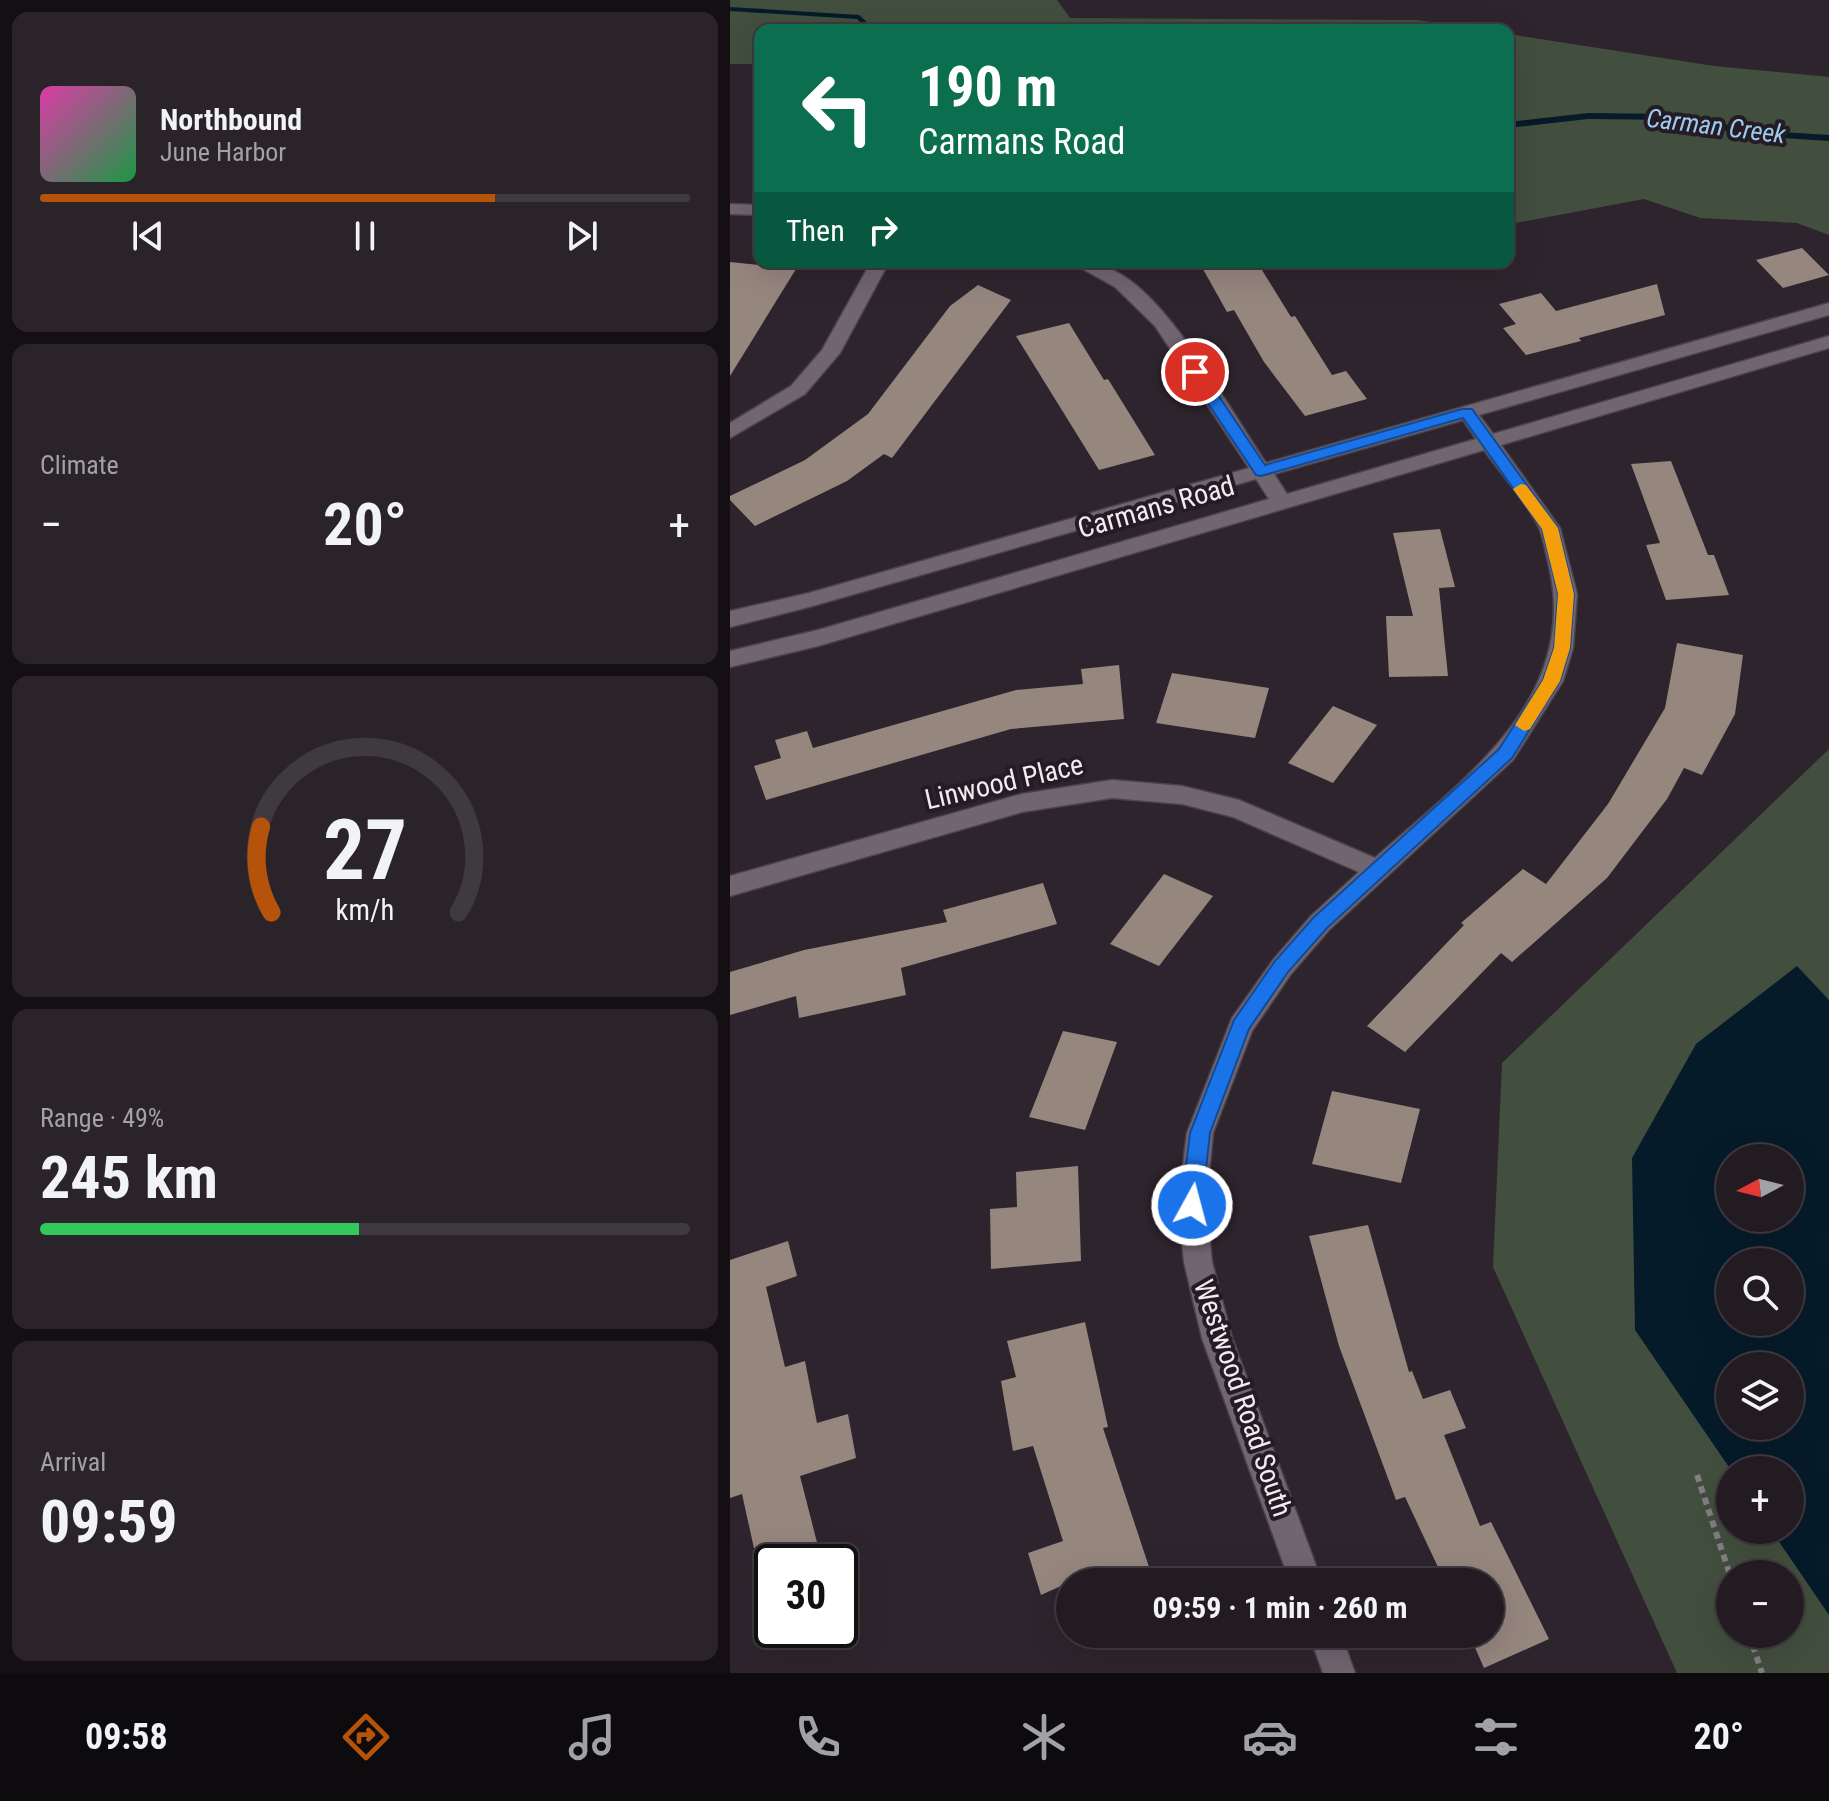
<!DOCTYPE html>
<html lang="en">
<head>
<meta charset="utf-8">
<style>
	:root { --surface:#221b22; --page:#2a242a; --text:#f1f3f6; --muted:#a2a1a5; --line:#3f3940; --accent:#b45309 }
	body { margin:0; font-family:"Roboto Condensed",sans-serif; background:var(--page); color:var(--text); height:100vh; display:flex; flex-direction:column; font-size:30px; white-space:nowrap }
	* { box-sizing:border-box; margin:0 }
	p { font-size:26px; color:var(--muted) }
	.icon { flex:none; width:44px; height:44px; fill:none; stroke:currentColor; stroke-width:2; stroke-linecap:round; stroke-linejoin:round }
	.map { position:relative; flex:1; overflow:hidden }
	.panel { display:flex; flex-direction:column; gap:12px; padding:12px; background:#130f13; width:730px }
	.panel>* { flex:none }
	.guide { position:absolute; left:24px; top:24px; width:760px; height:244px; border-radius:16px; box-shadow:0 8px 32px #0002,0 0 0 2px var(--line); background:#0b6e4f; color:#fff; overflow:hidden }
	.needle { width:52px; rotate:263deg }
	.controls { position:absolute; left:986px; top:1144px; display:grid; gap:16px }
	.controls a { display:grid; place-items:center; width:88px; height:88px; border-radius:50%; background:var(--surface); box-shadow:0 8px 32px #0002,0 0 0 2px var(--line); font-size:40px }
	.speed { position:absolute; left:24px; top:1544px; display:flex; gap:16px; font-size:40px; font-weight:700; text-align:center }
	.speed>* { display:grid; place-content:center; width:104px; height:104px; border-radius:50%; background:var(--surface); box-shadow:0 8px 32px #0002,0 0 0 2px var(--line); line-height:1 }
	.speed .limit { border:4px solid #111; border-radius:12px; background:#fff; color:#111 }
	.pin { position:absolute; display:grid; place-items:center; width:68px; height:68px; color:#fff; margin:-34px; border:4px solid #fff; border-radius:50%; box-shadow:0 2px 8px #0007 }
	.me { position:absolute; width:88px; margin:-44px; rotate:7deg; stroke-linejoin:round; filter:drop-shadow(0 0 6px #0008) }
	.turn { display:flex; align-items:center; gap:28px; height:168px; padding:0 32px; font-size:36px }
	.turn .icon { width:104px; height:104px; stroke-width:2.5 }
	.turn b { display:block; font-size:56px; line-height:68px }
	.then { display:flex; align-items:center; height:76px; padding:0 32px; background:#0003; gap:16px; font-size:30px }
	.big { font-size:60px; font-weight:700; line-height:1.1 }
	.panel .card { flex:1; display:flex; flex-direction:column; justify-content:center; gap:12px; min-width:0; padding:0 28px; border-radius:16px; background:var(--page) }
	.panel .dial { align-items:center; gap:0 }
	.dial svg { height:208px; overflow:visible; fill:none; stroke:var(--line); stroke-width:7; stroke-linecap:round; text-anchor:middle }
	.dial text { fill:var(--text); stroke:none }
	.song { display:flex; align-items:center; gap:24px }
	.cover { width:96px; height:96px; border-radius:12px; background:linear-gradient(135deg,hsl(320 70% 55%),hsl(140 70% 35%)) }
	.played { height:8px; border-radius:4px; background:linear-gradient(90deg,var(--accent) 70%,var(--line) 70%) }
	.keys { display:flex; justify-content:space-around; direction:ltr }
	.heat { display:flex; justify-content:space-between; align-items:center; font-size:44px; direction:ltr }
	.charge { height:12px; border-radius:6px; background:linear-gradient(90deg,#34c759 49%,var(--line) 0) }
	.trip { position:absolute; left:326px; top:1568px; width:448px; height:80px; border-radius:40px; background:var(--surface); box-shadow:0 8px 32px #0002,0 0 0 2px var(--line); font-weight:700; line-height:80px; text-align:center }
	.dock { display:flex; height:128px; justify-content:space-around; align-items:center; background:#0e0b0e; color:var(--muted) }
	.dock .icon { width:56px; height:56px }
	.dock .active { color:var(--accent) }
	.dock b { font-size:36px; color:var(--text) }
	main { display:flex; flex:1; min-height:0 }
	.map>svg:first-child { display:block }
	.green { fill:#424f3e; fill-rule:evenodd }
	.water { fill:#061b2a; fill-rule:evenodd }
	.lines { fill:none; stroke-linecap:round; stroke-linejoin:round }
	.stream { fill:#061b2a; fill-rule:evenodd }
	.building { fill:#95867e }
	.minor-casing { stroke:#4b424b; stroke-width:3 }
	.path { stroke:#867d85; stroke-width:6; stroke-dasharray:7 5; stroke-linecap:butt }
	.minor { fill:#716570; fill-rule:evenodd }
	.route { fill:#1a73e8; stroke:#114b97; stroke-width:2 }
	.slow { fill:#f59e0b }
	.labels { text-anchor:middle; dominant-baseline:central; stroke-width:8; stroke-linejoin:round; paint-order:stroke }
	.far-water-label { font-size:26px; font-style:italic; fill:#9ccbef; stroke:#251b24 }
	.street-label { font-size:28px; fill:#f2ebf1; stroke:#251b24 }
</style>
</head>
<body>
<main>
<section class="panel">
<div class="card">
<div class="song"><i class="cover"></i><div><b>Northbound</b><p>June Harbor</p></div></div>
<div class="played"></div>
<div class="keys"><svg class="icon" aria-label="previous" viewBox="0 0 24 24"><path d="M18 5L8 12l10 7zM5 5v14"/></svg><svg class="icon" aria-label="pause" viewBox="0 0 24 24"><path d="M8 5v14M16 5v14"/></svg><svg class="icon" aria-label="next" viewBox="0 0 24 24"><path d="M6 5l10 7-10 7zM19 5v14"/></svg></div>
</div>
<div class="card"><p>Climate</p>
<div class="heat"><a>−</a><b class="big">20°</b><a>+</a></div>
</div>
<div class="card dial"><svg viewBox="0 0 100 80">
<path d="M14 69A42 42 0 1 1 86 69"/>
<path d="M14 69A42 42 0 0 1 10 36" stroke="#b45309"/>
<text x="50" y="56" font-size="32" font-weight="700">27</text>
<text x="50" y="72" font-size="11">km/h</text>
</svg></div>
<div class="card"><p>Range · 49%</p><b class="big">245 km</b><div class="charge"></div></div>
<div class="card"><p>Arrival</p><b class="big">09:59</b></div>
</section>
<div class="map">
<svg width="1099" height="1673" viewBox="0 0 1099 1673">
	<rect width="100%" height="100%" fill="#2e242d"/>
	<g class="green">
		<polygon points="0,0 327,0 340,18 687,20 751,30 30,30 30,64 0,64"/>
		<polygon points="778,34 984,66 1099,77 1099,235 1067,223 970,218 914,199 780,224"/>
		<path d="M1099,749V1673H947L763,1267L772,1063ZM1000,1158H1060V1218H1000ZM1000,1262H1060V1322H1000ZM1000,1366H1060V1426H1000ZM1000,1470H1060V1530H1000ZM1000,1574H1060V1634H1000Z"/>
	</g>
	<path class="water" d="M1067,966L1099,1000V1615L1041,1530H1060V1470H1001L905,1330L902,1158L966,1044ZM1000,1158H1060V1218H1000ZM1000,1262H1060V1322H1000ZM1000,1366H1060V1426H1000Z"/>
	<g class="lines">
		<g class="stream">
			<polygon points="0,7 129,15 146,30 138,30 127,19 0,11"/>
			<polygon points="858,113 943,114 1023,130 1099,135 1099,141 1023,136 943,120 858,119 778,128 778,122"/>
		</g>
	</g>
	<g class="building">
		<polygon points="1072,248 1099,275 1053,288 1026,260"/>
		<polygon points="0,262 66,269 0,376"/>
		<polygon points="469,262 527,262 561,317 565,316 602,375 616,371 637,399 575,416 534,362 504,310 497,312"/>
		<polygon points="927,284 935,315 849,338 851,341 796,355 773,328 786,324 769,304 811,293 826,311"/>
		<polygon points="248,285 281,300 162,458 154,454 117,481 25,526 0,500 0,496 75,460 138,414 220,306"/>
		<polygon points="339,323 374,380 378,379 425,455 369,470 286,336"/>
		<polygon points="941,461 978,555 984,555 999,595 936,600 916,545 930,543 901,464"/>
		<polygon points="710,529 725,587 709,588 718,676 659,677 656,616 683,616 663,533"/>
		<polygon points="947,643 1013,655 1005,714 972,775 954,768 937,799 877,878 782,962 771,953 675,1052 637,1026 734,925 731,923 793,869 816,884 878,804 935,708"/>
		<polygon points="389,665 394,719 281,729 36,800 24,766 51,758 45,740 77,731 83,748 286,690 353,684 351,669"/>
		<polygon points="442,673 539,688 525,738 426,723"/>
		<polygon points="603,706 647,725 603,783 558,763"/>
		<polygon points="434,874 483,896 429,966 380,944"/>
		<polygon points="313,883 327,924 171,968 176,995 69,1018 66,996 0,1015 0,972 74,950 217,922 213,910"/>
		<polygon points="333,1031 387,1042 355,1130 299,1117"/>
		<polygon points="602,1091 690,1109 671,1183 582,1164"/>
		<polygon points="348,1166 351,1261 261,1269 260,1209 287,1207 286,1172"/>
		<polygon points="638,1225 679,1372 682,1371 693,1399 720,1390 736,1428 714,1435 750,1526 761,1522 819,1639 754,1668 739,1634 760,1634 760,1582 715,1582 675,1497 666,1500 609,1346 579,1236"/>
		<polygon points="58,1241 67,1276 36,1287 55,1367 75,1361 87,1423 118,1414 126,1458 70,1476 92,1562 27,1562 12,1494 0,1498 0,1260"/>
		<polygon points="355,1322 378,1427 373,1428 424,1582 340,1582 311,1595 298,1553 333,1541 303,1446 283,1451 271,1381 286,1377 277,1341"/>
	</g>
	<g class="lines">
		<defs>
			<g id="minor">
				<polygon points="0,204 30,205 30,215 0,214"/>
				<polygon points="141,262 159,262 110,353 75,394 0,438 0,423 61,386 92,350"/>
				<path d="M340,262C361,262 380,266 398,279C447,313 501,411 536,463L1099,303V315L749,415L763,434L1099,336V348L771,445L830,528L847,594L843,648L833,681L783,760L599,930L561,974L522,1031L483,1133L476,1205L482,1262L502,1338L592,1582H560L472,1338L454,1262L448,1205L457,1133L502,1018L543,960L581,916L629,872L503,817L452,804L382,798L292,812L0,896V876L292,794L382,780L452,786L509,800L645,858C732,780 850,700 819,566C816,554 814,541 810,530C801,507 769,472 754,450L88,646L0,667V651L88,630L539,499L526,479L79,607L0,627V611L79,593L519,468L425,326L385,287ZM733,420L746,439L557,494L544,474Z"/>
				<polygon points="579,1634 611,1634 625,1673 593,1673"/>
			</g>
		</defs>
		<use href="#minor" class="minor-casing"/>
		<g class="path">
			<polyline points="967,1475 1000,1575"/>
			<polyline points="1019,1634 1032,1673"/>
		</g>
		<use href="#minor" class="minor"/>
	</g>
	<polygon class="route" points="465,367 470,368 535,465 732,409 742,409 828,528 844,594 840,648 830,681 782,758 597,928 558,972 519,1029 480,1133 472,1205 469,1211 462,1214 454,1211 451,1205 460,1133 504,1020 545,961 583,918 769,749 813,680 824,648 828,594 812,529 733,418 531,476 526,475 457,372"/>
	<polygon class="slow" points="791,484 796,485 828,528 844,594 840,648 830,681 800,729 794,731 785,725 813,680 824,648 828,594 812,529 783,489"/>
	<g class="labels">
		<g class="far-water-label">
			<text transform="translate(986 126) rotate(7)">Carman Creek</text>
		</g>
		<g class="street-label">
			<text transform="translate(426 507) rotate(-16)">Carmans Road</text>
			<text transform="translate(274 782) rotate(-13)">Linwood Place</text>
			<text transform="translate(513 1398) rotate(71)">Westwood Road South</text>
		</g>
	</g>
</svg>
<div class="controls">
<a><svg class="needle" viewBox="-14 -14 28 28"><path d="M0-13l5 13h-10z" fill="#e53935"/><path d="M0 13l5-13h-10z" fill="#a2a1a5"/></svg></a>
<a><svg class="icon" aria-label="search" viewBox="0 0 24 24"><circle cx="10" cy="10" r="6"/><path d="M15 15l6 6"/></svg></a>
<a><svg class="icon" aria-label="layers" viewBox="0 0 24 24"><path d="M12 4l9 5-9 5-9-5zM3 14l9 5 9-5"/></svg></a>
<a>+</a>
<a>−</a>
</div>
<div class="speed"><div class="limit">30</div></div>
<div class="pin" style="left:465px;top:372px;background:#d93025"><svg class="icon" aria-label="arrive" viewBox="0 0 24 24"><path d="M6 21V4h12l-3 4 3 4H6"/></svg></div>
<svg class="me" style="left:462px;top:1205px" viewBox="-20 -20 40 40"><circle r="17" fill="#1a73e8" stroke="#fff" stroke-width="3"/><path d="M0-11L8 9 0 5-8 9z" fill="#fff"/></svg>
<div class="trip">09:59 · 1 min · 260 m</div>
<div class="guide">
<div class="turn"><svg class="icon" aria-label="left" viewBox="0 0 24 24"><path d="M17 20v-9H6M10 6l-5 5 5 5"/></svg><div><b>190 m</b>Carmans Road</div></div>
<div class="then">Then<svg class="icon" aria-label="right" viewBox="0 0 24 24"><path d="M7 20v-9h11M14 6l5 5-5 5"/></svg></div>
</div>
</div>
</main>
<nav class="dock">
<b>09:58</b>
<svg class="icon active" aria-label="directions" viewBox="0 0 24 24"><path d="M12 3l9 9-9 9-9-9zM9 14v-3h6M13 9l2 2-2 2"/></svg>
<svg class="icon" aria-label="music" viewBox="0 0 24 24"><path d="M9 18V5l10-2v13"/><circle cx="6" cy="18" r="3"/><circle cx="16" cy="16" r="3"/></svg>
<svg class="icon" aria-label="phone" viewBox="0 0 24 24"><path d="M5 4h4l2 5-3 2q2 4 5 5l2-3 5 2v4C11 20 4 13 5 4z"/></svg>
<svg class="icon" aria-label="climate" viewBox="0 0 24 24"><path d="M12 3v18M4 7l16 10M4 17L20 7"/></svg>
<svg class="icon" aria-label="car" viewBox="0 0 24 24"><path d="M5 17H2v-5l4-1 3-4h7l3 4 3 1v5h-3M9 17h6M6 11h13"/><circle cx="7" cy="17" r="2"/><circle cx="17" cy="17" r="2"/></svg>
<svg class="icon" aria-label="filters" viewBox="0 0 24 24"><path d="M4 7h16M4 17h16"/><circle cx="9" cy="7" r="2"/><circle cx="15" cy="17" r="2"/></svg>
<b>20°</b>
</nav>
</body>
</html>
